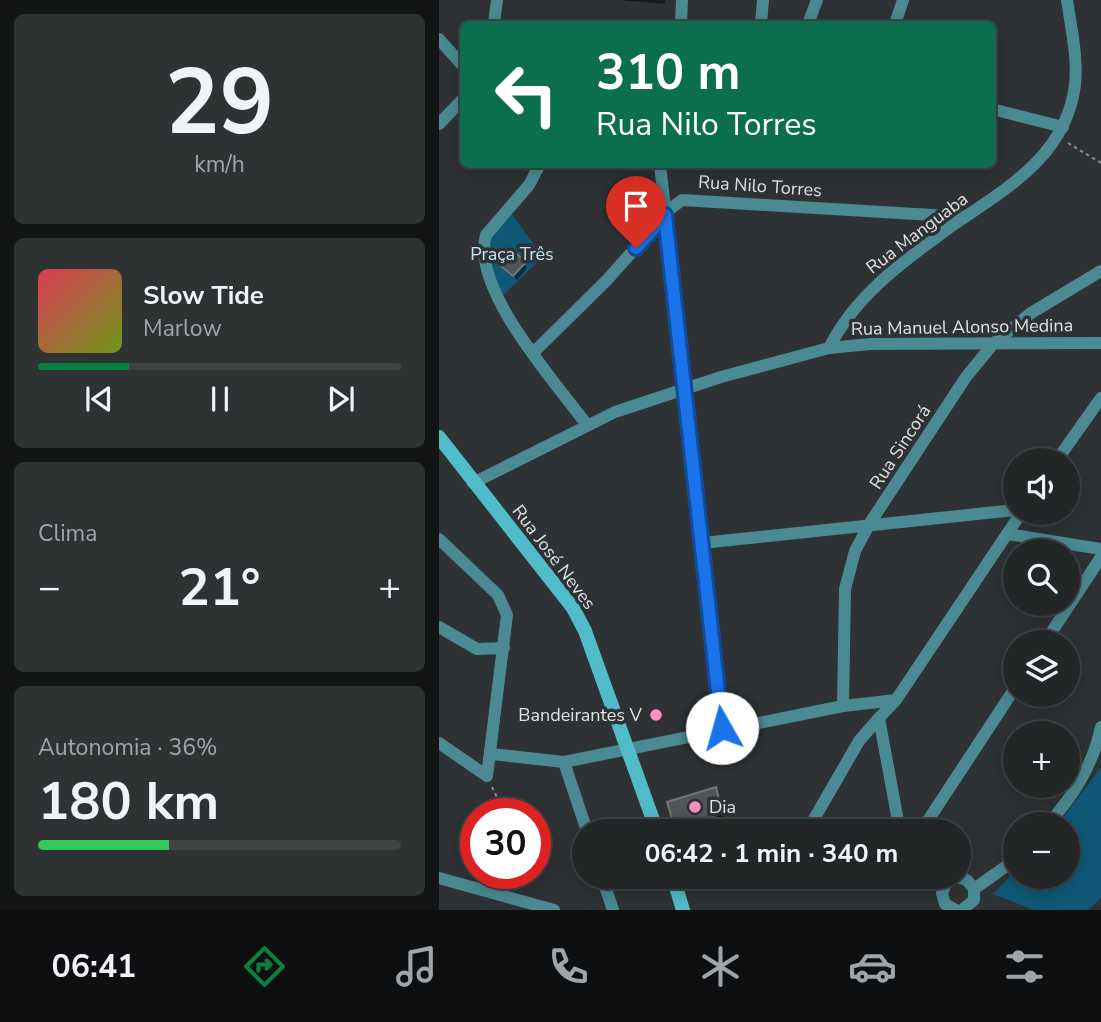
<!DOCTYPE html>
<html lang="pt">
<head>
<meta charset="utf-8">
<style>
	:root { --surface:#222627; --page:#2e3233; --text:#f1f3f6; --muted:#a2a5a7; --line:#3f4344; --accent:#0b8043 }
	body { margin:0; font-family:"Nunito Sans",sans-serif; background:var(--page); color:var(--text); height:100vh; display:flex; flex-direction:column; font-size:26px; white-space:nowrap }
	* { box-sizing:border-box; margin:0 }
	p { font-size:23px; color:var(--muted) }
	.icon { flex:none; width:38px; height:38px; fill:none; stroke:currentColor; stroke-width:2; stroke-linecap:round; stroke-linejoin:round }
	.map { position:relative; flex:1; overflow:hidden }
	.details { display:flex; flex-direction:column; gap:14px; padding:14px; background:#131515; width:439px }
	.details>* { flex:none }
	.guide { position:absolute; left:21px; top:21px; width:536px; height:147px; border-radius:10px; box-shadow:0 4px 18px #0003,0 0 0 2px var(--line); background:#0b6e4f; color:#fff; overflow:hidden }
	.fabs { position:absolute; left:564px; top:448px; display:grid; gap:14px }
	.fabs a { display:grid; place-items:center; width:77px; height:77px; border-radius:50%; background:var(--surface); box-shadow:0 4px 18px #0003,0 0 0 2px var(--line); font-size:35px }
	.speed { position:absolute; left:21px; top:798px; display:flex; gap:14px; font-size:35px; font-weight:700; text-align:center }
	.speed>* { display:grid; place-content:center; width:91px; height:91px; border-radius:50%; background:var(--surface); box-shadow:0 4px 18px #0003,0 0 0 2px var(--line); line-height:1 }
	.speed .limit { border:10px solid #d22; background:#fff; color:#111 }
	.pin { position:absolute; display:grid; place-items:center; width:60px; height:60px; color:#fff; margin:-72px -30px; border-radius:50% 50% 50% 0; rotate:-45deg; box-shadow:0 0 7px #0007 }
	.pin .icon { rotate:45deg }
	.me { position:absolute; width:77px; margin:-38px; rotate:353deg; stroke-linejoin:round; filter:drop-shadow(0 0 5px #0008) }
	.turn { display:flex; align-items:center; gap:24px; height:147px; padding:0 21px; font-size:32px }
	.turn .icon { width:91px; height:91px; stroke-width:2.5 }
	.turn b { display:block; font-size:49px; line-height:60px }
	.big { font-size:52px; font-weight:700; line-height:1.1 }
	.details .tile { flex:1; display:flex; flex-direction:column; justify-content:center; gap:10px; min-width:0; padding:0 24px; border-radius:10px; background:var(--page) }
	.details .dial { align-items:center; gap:0 }
	.dial b { font-size:91px; line-height:1 }
	.song { display:flex; align-items:center; gap:21px }
	.cover { width:84px; height:84px; border-radius:10px; background:linear-gradient(135deg,hsl(350 70% 55%),hsl(80 70% 35%)) }
	.played { height:7px; border-radius:4px; background:linear-gradient(90deg,var(--accent) 25%,var(--line) 25%) }
	.keys { display:flex; justify-content:space-around; direction:ltr }
	.heat { display:flex; justify-content:space-between; align-items:center; font-size:38px; direction:ltr }
	.charge { height:10px; border-radius:5px; background:linear-gradient(90deg,#34c759 36%,var(--line) 0) }
	.trip { position:absolute; left:133px; top:819px; width:399px; height:70px; border-radius:35px; background:var(--surface); box-shadow:0 4px 18px #0003,0 0 0 2px var(--line); font-weight:700; line-height:70px; text-align:center }
	.dock { display:flex; height:112px; justify-content:space-around; align-items:center; background:#0e0f10; color:var(--muted) }
	.dock .icon { width:49px; height:49px }
	.dock .selected { color:var(--accent) }
	.dock b { font-size:32px; color:var(--text) }
	main { display:flex; flex:1; min-height:0 }
	.map>svg:first-child { display:block }
	.green { fill:#0f5875 }
	.shadow { fill:#0007 }
	.building { fill:#525558; stroke:#737679; stroke-width:2 }
	.lines { fill:none; stroke-linecap:round; stroke-linejoin:round }
	.path { stroke:#8d9092; stroke-width:2; stroke-dasharray:3.5 3.5; stroke-linecap:butt }
	.street { stroke:#4b8a92; stroke-width:12 }
	.secondary { stroke:#50bbc9; stroke-width:14 }
	.route-casing { stroke:#114b97; stroke-width:18 }
	.route { stroke:#1a73e8; stroke-width:12 }
	.poi-dot { fill:#fc8fc2; stroke:#2e3234; stroke-width:2.5 }
	.labels { text-anchor:middle; dominant-baseline:central; stroke-width:7; stroke-linejoin:round; paint-order:stroke }
	.street-label { font-size:18px; fill:#e0e2e4; stroke:#2e3234 }
	.park-label { font-size:18px; fill:#c1e5f8; stroke:#2e3234 }
	.poi-label { font-size:18px; fill:#e0e2e4; stroke:#2e3234; text-anchor:end }
</style>
</head>
<body>
<main>
<section class="details">
<div class="tile dial"><b>29</b><p>km/h</p></div>
<div class="tile">
<div class="song"><i class="cover"></i><div><b>Slow Tide</b><p>Marlow</p></div></div>
<div class="played"></div>
<div class="keys"><svg class="icon" aria-label="previous" viewBox="0 0 24 24"><path d="M18 5L8 12l10 7zM5 5v14"/></svg><svg class="icon" aria-label="pause" viewBox="0 0 24 24"><path d="M8 5v14M16 5v14"/></svg><svg class="icon" aria-label="next" viewBox="0 0 24 24"><path d="M6 5l10 7-10 7zM19 5v14"/></svg></div>
</div>
<div class="tile"><p>Clima</p>
<div class="heat"><a>−</a><b class="big">21°</b><a>+</a></div>
</div>
<div class="tile"><p>Autonomia · 36%</p><b class="big">180 km</b><div class="charge"></div></div>
</section>
<div class="map">
<svg width="662" height="910" viewBox="0 0 662 910">
	<rect width="100%" height="100%" fill="#2e3234"/>
	<g class="green">
		<path d="M72,213L104,257L63,296C55,282 44,251 53,235C57,227 65,220 72,213Z"/>
		<polygon points="662,767 662,898 649,910 595,910 554,894 576,871 576,877 628,877 628,824 619,824"/>
	</g>
	<g class="shadow">
		<polygon points="180,0 226,0 226,4"/>
		<polygon points="85,263 88,268 78,280 63,265"/>
		<polygon points="276,789 287,823 263,831 239,831 230,803"/>
	</g>
	<g class="building">
		<polygon points="73,250 87,262 74,276 61,265"/>
		<polygon points="277,787 283,813 237,831 228,802"/>
	</g>
	<g class="lines">
		<g class="path">
			<polyline points="629,143 662,163"/>
			<polyline points="53,787 66,814"/>
			<polyline points="77,873 78,886"/>
		</g>
		<g class="street">
			<polyline points="55,23 58,0"/>
			<polyline points="242,24 243,0"/>
			<polyline points="322,24 324,0"/>
			<polyline points="369,24 378,0"/>
			<polyline points="456,24 464,0"/>
			<polyline points="0,39 24,66"/>
			<polyline points="553,109 624,127"/>
			<polyline points="0,124 24,99"/>
			<path d="M101,164L90,185L47,235C31,288 117,383 148,425"/>
			<polyline points="221,164 283,728"/>
			<path d="M390,348C417,294 466,260 514,225C568,188 627,156 636,85C639,57 632,28 628,0"/>
			<polyline points="95,352 168,280 231,209 243,200 526,217"/>
			<polyline points="618,460 662,398"/>
			<polyline points="34,483 176,412 282,377 390,348 431,344 662,343"/>
			<polyline points="569,534 662,549"/>
			<polyline points="0,539 59,595 68,615 48,776 0,743"/>
			<polyline points="263,543 576,510"/>
			<polyline points="0,627 38,649 65,648"/>
			<polyline points="606,642 662,557"/>
			<polyline points="404,706 406,589 416,551 431,523 527,377 554,344 592,313 662,271"/>
			<polyline points="52,754 125,762 404,706 457,700"/>
			<polyline points="125,762 148,831"/>
			<polyline points="375,819 420,741 440,718"/>
			<path d="M609,824C635,795 654,765 662,727"/>
			<polyline points="472,831 459,821 440,718 457,700 582,513"/>
			<polyline points="482,831 576,688"/>
			<polyline points="163,877 174,910"/>
			<polyline points="316,877 398,884 414,877"/>
			<polyline points="0,878 115,910"/>
			<polyline points="235,880 264,877"/>
			<polyline points="535,889 576,860"/>
			<polyline points="517,910 506,904 503,893 507,883 517,877 528,880 535,889 535,900 523,910"/>
		</g>
		<g class="secondary">
			<polyline points="0,437 134,608 146,631 218,831"/>
			<polyline points="234,877 244,910"/>
		</g>
	</g>
	<g class="lines">
		<defs>
			<polyline id="route" points="197,248 226,215 283,728"/>
		</defs>
		<use href="#route" class="route-casing"/>
		<use href="#route" class="route"/>
	</g>
	<g class="poi-dot">
		<circle cx="217" cy="715" r="7"/>
		<circle cx="256" cy="807" r="7"/>
	</g>
	<g class="labels">
		<g class="street-label">
			<text transform="translate(321 186) rotate(4)">Rua Nilo Torres</text>
			<text transform="translate(478 233) rotate(-37)">Rua Manguaba</text>
			<text transform="translate(523 327) rotate(-1)">Rua Manuel Alonso Medina</text>
			<text transform="translate(461 447) rotate(-57)">Rua Sincorá</text>
			<text transform="translate(115 557) rotate(53)">Rua José Neves</text>
		</g>
		<g class="park-label">
			<text x="73" y="254">Praça Três</text>
		</g>
		<g class="poi-label">
			<text x="203" y="715">Bandeirantes V</text>
			<text x="270" y="807" text-anchor="start">Dia</text>
		</g>
	</g>
</svg>
<div class="fabs">
<a><svg class="icon" aria-label="sound" viewBox="0 0 24 24"><path d="M4 9h4l5-4v14l-5-4H4zM17 9q2 3 0 6"/></svg></a>
<a><svg class="icon" aria-label="search" viewBox="0 0 24 24"><circle cx="10" cy="10" r="6"/><path d="M15 15l6 6"/></svg></a>
<a><svg class="icon" aria-label="layers" viewBox="0 0 24 24"><path d="M12 4l9 5-9 5-9-5zM3 14l9 5 9-5"/></svg></a>
<a>+</a>
<a>−</a>
</div>
<div class="speed"><div class="limit">30</div></div>
<div class="pin" style="left:197px;top:248px;background:#d93025"><svg class="icon" aria-label="arrive" viewBox="0 0 24 24"><path d="M6 21V4h12l-3 4 3 4H6"/></svg></div>
<svg class="me" style="left:283px;top:728px" viewBox="-20 -20 40 40"><circle r="19" fill="#fff"/><path d="M0-13L10 11 0 6-10 11z" fill="#1a73e8"/></svg>
<div class="trip">06:42 · 1 min · 340 m</div>
<div class="guide">
<div class="turn"><svg class="icon" aria-label="left" viewBox="0 0 24 24"><path d="M17 20v-9H6M10 6l-5 5 5 5"/></svg><div><b>310 m</b>Rua Nilo Torres</div></div>
</div>
</div>
</main>
<nav class="dock">
<b>06:41</b>
<svg class="icon selected" aria-label="directions" viewBox="0 0 24 24"><path d="M12 3l9 9-9 9-9-9zM9 14v-3h6M13 9l2 2-2 2"/></svg>
<svg class="icon" aria-label="music" viewBox="0 0 24 24"><path d="M9 18V5l10-2v13"/><circle cx="6" cy="18" r="3"/><circle cx="16" cy="16" r="3"/></svg>
<svg class="icon" aria-label="phone" viewBox="0 0 24 24"><path d="M5 4h4l2 5-3 2q2 4 5 5l2-3 5 2v4C11 20 4 13 5 4z"/></svg>
<svg class="icon" aria-label="climate" viewBox="0 0 24 24"><path d="M12 3v18M4 7l16 10M4 17L20 7"/></svg>
<svg class="icon" aria-label="car" viewBox="0 0 24 24"><path d="M5 17H2v-5l4-1 3-4h7l3 4 3 1v5h-3M9 17h6M6 11h13"/><circle cx="7" cy="17" r="2"/><circle cx="17" cy="17" r="2"/></svg>
<svg class="icon" aria-label="filters" viewBox="0 0 24 24"><path d="M4 7h16M4 17h16"/><circle cx="9" cy="7" r="2"/><circle cx="15" cy="17" r="2"/></svg>
</nav>
</body>
</html>
